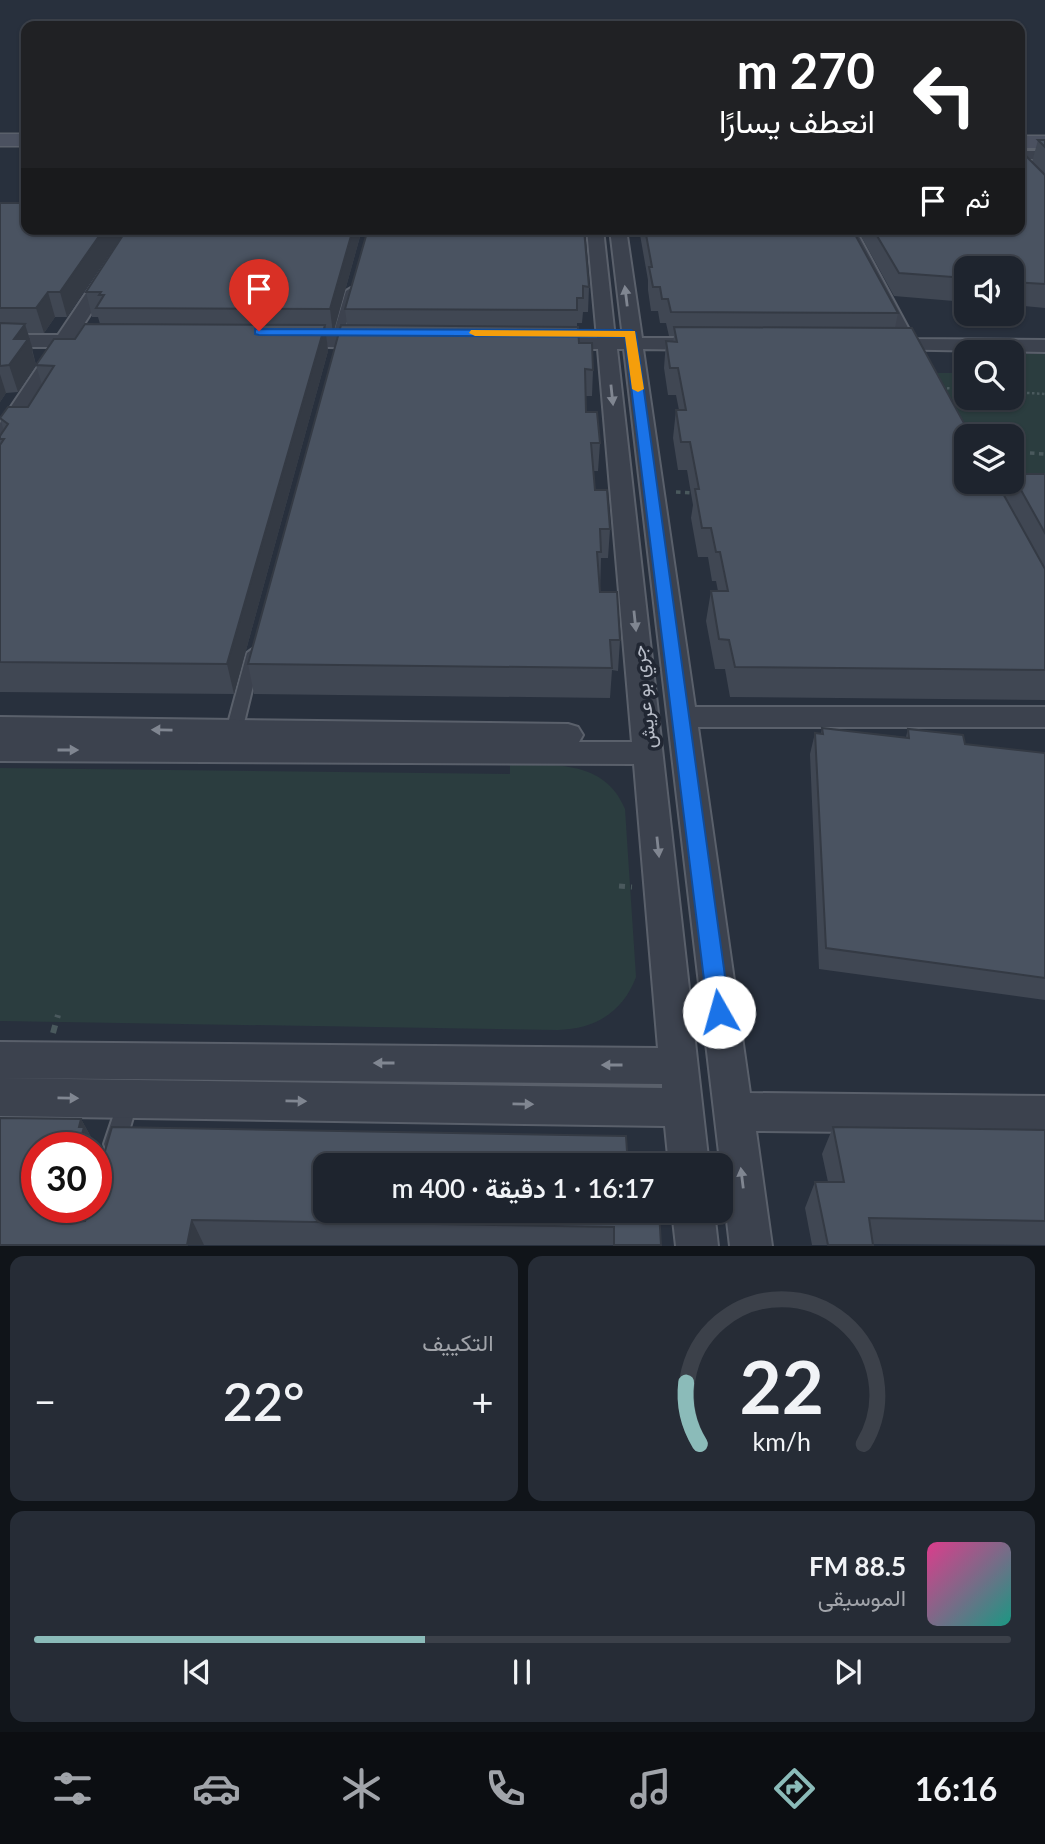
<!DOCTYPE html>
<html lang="ar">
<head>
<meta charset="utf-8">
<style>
	:root { --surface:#1e242e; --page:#262c36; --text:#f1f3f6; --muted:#a1a4aa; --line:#3c414a; --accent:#8bbbb9 }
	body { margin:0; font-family:Lato,Vazirmatn,sans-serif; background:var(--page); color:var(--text); direction:rtl; height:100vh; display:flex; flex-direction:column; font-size:26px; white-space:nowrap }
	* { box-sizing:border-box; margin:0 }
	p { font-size:23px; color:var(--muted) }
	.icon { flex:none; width:38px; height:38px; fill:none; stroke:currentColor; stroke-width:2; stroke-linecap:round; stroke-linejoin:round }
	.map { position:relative; height:1246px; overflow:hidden; direction:ltr }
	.details { display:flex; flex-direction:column; gap:10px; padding:10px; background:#101419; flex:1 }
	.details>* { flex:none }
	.banner { position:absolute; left:21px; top:21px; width:1004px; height:214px; border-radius:14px; box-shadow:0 2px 5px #0004,0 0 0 2px var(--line); direction:rtl; background:#202124; color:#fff; overflow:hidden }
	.buttons { position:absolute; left:954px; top:256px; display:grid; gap:14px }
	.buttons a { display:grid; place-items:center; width:70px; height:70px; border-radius:14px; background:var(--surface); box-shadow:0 2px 5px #0004,0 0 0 2px var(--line); font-size:35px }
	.speed { position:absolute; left:21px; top:1132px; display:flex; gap:14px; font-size:35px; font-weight:700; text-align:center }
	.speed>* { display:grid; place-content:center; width:91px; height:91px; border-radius:50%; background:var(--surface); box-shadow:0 2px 5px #0004,0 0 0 2px var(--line); line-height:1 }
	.speed .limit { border:10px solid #d22; background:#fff; color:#111 }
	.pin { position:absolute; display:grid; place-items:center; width:60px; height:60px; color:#fff; margin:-72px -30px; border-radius:50% 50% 50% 0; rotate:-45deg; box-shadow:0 0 7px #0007 }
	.pin .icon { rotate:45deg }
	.me { position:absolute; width:77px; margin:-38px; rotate:353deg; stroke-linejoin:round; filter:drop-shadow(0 0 5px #0008) }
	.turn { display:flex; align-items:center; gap:24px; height:147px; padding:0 35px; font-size:32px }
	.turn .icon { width:91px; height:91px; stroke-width:2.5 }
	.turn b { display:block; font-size:49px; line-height:60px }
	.then { display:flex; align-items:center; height:66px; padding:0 35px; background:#0003; gap:14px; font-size:26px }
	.big { font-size:52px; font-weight:600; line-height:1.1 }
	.details .widget { flex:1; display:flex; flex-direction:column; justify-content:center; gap:10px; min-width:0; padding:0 24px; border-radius:14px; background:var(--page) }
	.details .dial { align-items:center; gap:0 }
	.dial svg { height:182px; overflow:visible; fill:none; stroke:var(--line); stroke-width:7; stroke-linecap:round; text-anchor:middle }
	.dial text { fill:var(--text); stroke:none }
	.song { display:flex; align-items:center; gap:21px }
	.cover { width:84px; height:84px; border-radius:10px; background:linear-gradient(135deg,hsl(330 70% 55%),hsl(170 70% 35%)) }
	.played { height:7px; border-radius:4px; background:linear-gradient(90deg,var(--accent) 40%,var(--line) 40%) }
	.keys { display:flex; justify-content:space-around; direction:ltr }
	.heat { display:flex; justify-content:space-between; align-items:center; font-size:38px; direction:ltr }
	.details .tiles { flex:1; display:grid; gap:10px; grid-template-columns:1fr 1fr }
	.widget:last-child { grid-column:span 2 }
	.trip { position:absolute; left:313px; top:1153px; width:420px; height:70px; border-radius:14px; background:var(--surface); box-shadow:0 2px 5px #0004,0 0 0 2px var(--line); font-weight:600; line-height:70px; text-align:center; direction:rtl }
	.tab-bar { display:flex; height:112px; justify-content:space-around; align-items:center; background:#0c0e12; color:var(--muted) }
	.tab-bar .icon { width:49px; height:49px }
	.tab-bar .on { color:var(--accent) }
	.tab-bar b { font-size:32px; color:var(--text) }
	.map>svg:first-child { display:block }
	.green { fill:#2b3d3f }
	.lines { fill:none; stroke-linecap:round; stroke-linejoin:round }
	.lane-casing { stroke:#5a606b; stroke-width:4 }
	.street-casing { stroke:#5a606b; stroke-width:4 }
	.secondary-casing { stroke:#5a606b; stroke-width:3 }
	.path-far3 { stroke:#4a595d; stroke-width:2.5; stroke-dasharray:2.5 2.5; stroke-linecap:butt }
	.path-far2 { stroke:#4a595d; stroke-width:3.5; stroke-dasharray:4.5 4.5; stroke-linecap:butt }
	.path-far1 { stroke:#4a595d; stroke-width:5; stroke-dasharray:6 6; stroke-linecap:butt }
	.path { stroke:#4a595d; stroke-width:6; stroke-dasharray:8 8; stroke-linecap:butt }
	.lane { fill:#3c424e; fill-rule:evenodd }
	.street { fill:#3c424e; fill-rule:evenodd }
	.secondary { fill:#4b5160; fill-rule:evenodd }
	.wall { fill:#404753 }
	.shaded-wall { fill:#343a44 }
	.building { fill:#4a5361; stroke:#343a44; stroke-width:2 }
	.oneway { fill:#808691 }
	.route { fill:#1a73e8; stroke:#114b97; stroke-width:2 }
	.slow { fill:#f59e0b }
	.labels { text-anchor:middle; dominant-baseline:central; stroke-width:7; stroke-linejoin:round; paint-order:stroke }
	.street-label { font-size:19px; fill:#b8bdc8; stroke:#212733 }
</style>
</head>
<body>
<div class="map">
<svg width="1045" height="1246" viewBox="0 0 1045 1246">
	<rect width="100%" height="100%" fill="#28303d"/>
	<g class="green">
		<polygon points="1012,354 1045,354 1045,489 991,489 987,481 1012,481 1012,436 966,436 929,373 966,373 966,397 1012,397 1012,373 1017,372 1012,364"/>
		<path d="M510,764C555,765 605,760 625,809L636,977C623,1012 595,1029 558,1030L0,1021V768L510,774Z"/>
	</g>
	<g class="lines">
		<defs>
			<g id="lane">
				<polygon points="351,288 356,291 341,342 332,344 331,342 346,291"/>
				<polygon points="254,648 261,653 242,731 239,735 229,735 226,731 247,653"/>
				<polygon points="128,1090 135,1093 138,1100 123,1152 115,1155 107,1152 104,1144 121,1093"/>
			</g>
			<g id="street">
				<rect x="1020" y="151" width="25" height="8"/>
				<polygon points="129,229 145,229 77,335 96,337 98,341 89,347 70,347 8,444 0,445 0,423 51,347 0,347 0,335 58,335"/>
				<polygon points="587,229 603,229 615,338 623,338 610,229 626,229 642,338 702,338 711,344 702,350 643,349 695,707 1045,707 1045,727 698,727 750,1093 1045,1096 1045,1134 756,1131 772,1246 730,1246 624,349 617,349 709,1166 669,1166 665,1126 0,1116 0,1078 662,1088 662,1084 0,1078 0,1042 658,1048 634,764 0,761 0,739 67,739 0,739 0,717 568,724 578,727 583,735 579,742 632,742 598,349 558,349 549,343 558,337 597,338"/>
				<polygon points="839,229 855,229 912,335 908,339 1045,340 1045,352 880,349 878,345 880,341 898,339"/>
				<polygon points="292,336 373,336 382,342 373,348 285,346 283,342"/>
				<polygon points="672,1211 714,1211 718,1246 676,1246"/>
			</g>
			<g id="secondary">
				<rect x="0" y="134" width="26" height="12"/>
				<rect x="1020" y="136" width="25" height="12"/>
			</g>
		</defs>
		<use href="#lane" class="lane-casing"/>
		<use href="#street" class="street-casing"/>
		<use href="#secondary" class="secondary-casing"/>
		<g class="path-far3">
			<polyline points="942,388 966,389"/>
			<polyline points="1012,392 1045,394"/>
		</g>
		<g class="path-far2">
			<polyline points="1012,452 1045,454"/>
			<polyline points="676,492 695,493"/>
		</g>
		<polyline class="path-far1" points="619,886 632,887"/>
		<polyline class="path" points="53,1033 58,1015"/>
		<use href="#lane" class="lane"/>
		<use href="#street" class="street"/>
		<use href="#secondary" class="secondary"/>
	</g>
	<g class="wall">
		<polygon points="1038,140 1045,140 1045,308 1012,305 1012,268 966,268 966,302 894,296 857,229 1020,229 1024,154 1045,175 1032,162"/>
		<polygon points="0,203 124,232 67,317 55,317 44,333 28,333 36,365 18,392 6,393 0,402"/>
		<polygon points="127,229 361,229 361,233 333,334 326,334 328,351 234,694 0,692 0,436 4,431 0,418 28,407 42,385 36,365 100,324 98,317 92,317 86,292"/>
		<polygon points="368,229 589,287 588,312 583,312 582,323 577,323 577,327 579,343 593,370 592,396 586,396 586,412 600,443 598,471 593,471 595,490 610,529 608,558 601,558 600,592 620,640 618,671 612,670 610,698 254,694 248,664 347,325 345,309"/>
		<polygon points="639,229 852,229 898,313 895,328 1004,496 1009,481 1012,481 1012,474 1045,474 1045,700 730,697 725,669 715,669 706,621 711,591 718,591 716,581 712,581 708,557 698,557 691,518 693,505 687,470 678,470 673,438 676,410 679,410 676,395 668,395 664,368 666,341 673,342 674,336 669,336 666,323 660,323 658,311 651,311 648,290 648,280"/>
		<polygon points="822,728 906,737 908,729 965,744 1045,753 1045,1000 819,969 810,754 815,733 821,733"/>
		<polygon points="0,1118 81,1119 96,1146 96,1148 37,1148 37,1208 84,1208 80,1221 85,1221 89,1208 96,1208 96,1182 112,1127 626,1136 628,1166 326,1166 326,1211 659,1211 661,1245 0,1245"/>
		<polygon points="833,1127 1045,1130 1045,1245 873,1244 873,1245 812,1245 805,1208 815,1182 828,1182 822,1154"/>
	</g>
	<g class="shaded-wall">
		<polygon points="104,229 124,229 124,232 67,317 60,292"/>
		<polygon points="353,229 361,229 361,233 333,334 330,309"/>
		<polygon points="48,292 55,317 44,333 36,308"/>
		<polygon points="25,324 33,350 32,351 36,365 18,392 9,365 14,339"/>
		<polygon points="325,325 328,351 234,694 227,664"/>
		<polygon points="0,374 6,393 0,402"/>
		<polygon points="81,1119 96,1146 96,1148 78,1148 79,1127"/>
		<polygon points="96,1149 99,1155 96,1164"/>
		<polygon points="61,1208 84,1208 73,1245 57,1219"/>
		<polygon points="192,1220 204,1245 187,1245"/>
	</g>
	<g class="building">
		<polygon points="1038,140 1045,140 1045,147"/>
		<polygon points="1020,141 1023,141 1024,154 1045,175 1045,284 1012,282 1012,268 966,268 966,278 899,273 873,229 1020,229"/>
		<polygon points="0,203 26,203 26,229 104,229 60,292 48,292 36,308 0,308"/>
		<polygon points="127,229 353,229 330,309 96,308 104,295 99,295 101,292 86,292"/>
		<polygon points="368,229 584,229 589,287 583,286 583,298 577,298 577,310 345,309"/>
		<polygon points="645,229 852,229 898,313 671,312 668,299 662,299 660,287 653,287 649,267 652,267"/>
		<polygon points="0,323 25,324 14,339 28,339 9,365 0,366"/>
		<polygon points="85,324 325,325 227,664 0,662 0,445 4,439 0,439 0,436 8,424 0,418 8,407 28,407 54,366 36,365 54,339 75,339"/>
		<polygon points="341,325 578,327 579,343 592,343 593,370 585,369 586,412 597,412 600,443 591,443 595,490 607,490 610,529 600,529 601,552 597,552 600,592 617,592 620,640 610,640 612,668 248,664"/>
		<polygon points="674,327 912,328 971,436 966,436 966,481 996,481 1045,569 1045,670 735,667 729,640 719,639 711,591 728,591 720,552 716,552 711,528 702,528 695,489 699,489 690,442 681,442 676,410 686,410 678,368 670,368 666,341 677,342"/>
		<polygon points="1012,474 1045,474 1045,533"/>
		<polygon points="822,728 909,738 908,729 963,735 965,744 1045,753 1045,978 826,948 815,733 823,734"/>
		<polygon points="0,1118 81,1119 79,1127 84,1127 78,1148 37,1148 37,1208 61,1208 57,1219 59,1223 85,1221 89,1208 96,1208 96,1182 112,1127 626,1136 628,1166 326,1166 326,1211 659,1211 661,1245 614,1245 614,1227 192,1220 187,1245 0,1245"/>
		<polygon points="833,1127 1045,1130 1045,1221 869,1218 873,1245 828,1245 815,1182 844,1182"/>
	</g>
	<defs><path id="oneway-solid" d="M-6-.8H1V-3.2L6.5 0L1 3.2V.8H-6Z" transform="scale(1.75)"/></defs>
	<g class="oneway">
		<use href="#oneway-solid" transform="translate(626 296) rotate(-97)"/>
		<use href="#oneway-solid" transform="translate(612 395) rotate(84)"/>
		<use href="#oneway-solid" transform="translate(635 621) rotate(84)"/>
		<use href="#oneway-solid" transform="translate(162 730) rotate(-179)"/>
		<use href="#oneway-solid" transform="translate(68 750)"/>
		<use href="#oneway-solid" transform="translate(658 847) rotate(84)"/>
		<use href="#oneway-solid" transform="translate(384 1063) rotate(-180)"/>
		<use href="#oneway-solid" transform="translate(612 1065) rotate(-180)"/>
		<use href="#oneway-solid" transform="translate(68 1098) rotate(1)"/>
		<use href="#oneway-solid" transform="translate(296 1101) rotate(1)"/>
		<use href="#oneway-solid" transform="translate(523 1104) rotate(1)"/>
		<use href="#oneway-solid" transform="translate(742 1178) rotate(-97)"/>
	</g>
	<polygon class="route" points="255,329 631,330 636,333 730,1012 727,1019 719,1022 711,1019 708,1012 625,337 259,335 255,334"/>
	<polygon class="slow" points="471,330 635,331 644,389 638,392 632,389 625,337 475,336 469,333"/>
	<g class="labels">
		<g class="street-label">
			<text transform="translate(643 697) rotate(-96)">جري بو عريش</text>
		</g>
	</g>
</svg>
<div class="buttons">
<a><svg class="icon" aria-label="sound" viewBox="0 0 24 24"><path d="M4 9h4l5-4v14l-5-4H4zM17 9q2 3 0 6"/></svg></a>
<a><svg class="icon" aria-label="search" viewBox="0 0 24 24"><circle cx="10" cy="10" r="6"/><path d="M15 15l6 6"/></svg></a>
<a><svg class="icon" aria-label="layers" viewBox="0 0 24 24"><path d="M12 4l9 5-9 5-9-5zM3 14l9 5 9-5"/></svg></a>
</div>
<div class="speed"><div class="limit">30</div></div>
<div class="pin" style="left:259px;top:331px;background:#d93025"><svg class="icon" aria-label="arrive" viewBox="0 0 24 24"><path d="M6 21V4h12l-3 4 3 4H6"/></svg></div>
<svg class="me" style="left:719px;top:1012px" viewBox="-20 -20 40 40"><circle r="19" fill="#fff"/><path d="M0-13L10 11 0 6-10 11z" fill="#1a73e8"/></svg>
<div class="trip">16:17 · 1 دقيقة · 400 m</div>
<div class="banner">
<div class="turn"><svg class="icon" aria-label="left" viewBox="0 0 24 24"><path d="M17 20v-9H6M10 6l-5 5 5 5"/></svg><div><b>270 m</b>انعطف يسارًا</div></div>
<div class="then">ثم<svg class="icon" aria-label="arrive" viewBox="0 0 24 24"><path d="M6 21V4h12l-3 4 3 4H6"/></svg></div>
</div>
</div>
<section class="details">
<div class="tiles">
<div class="widget dial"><svg viewBox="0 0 100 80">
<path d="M14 69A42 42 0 1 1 86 69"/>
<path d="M14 69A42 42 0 0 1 8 42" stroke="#8bbbb9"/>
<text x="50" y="56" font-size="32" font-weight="700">22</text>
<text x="50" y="72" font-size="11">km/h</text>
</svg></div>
<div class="widget"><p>التكييف</p>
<div class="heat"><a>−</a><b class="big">22°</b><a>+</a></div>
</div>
<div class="widget">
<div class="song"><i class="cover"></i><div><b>88.5 FM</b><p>الموسيقى</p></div></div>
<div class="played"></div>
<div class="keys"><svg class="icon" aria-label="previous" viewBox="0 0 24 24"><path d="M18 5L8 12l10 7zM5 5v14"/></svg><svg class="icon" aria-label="pause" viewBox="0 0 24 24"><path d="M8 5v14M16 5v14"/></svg><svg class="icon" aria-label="next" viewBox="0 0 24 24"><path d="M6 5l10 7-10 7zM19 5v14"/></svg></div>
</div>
</div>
</section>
<nav class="tab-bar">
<b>16:16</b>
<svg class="icon on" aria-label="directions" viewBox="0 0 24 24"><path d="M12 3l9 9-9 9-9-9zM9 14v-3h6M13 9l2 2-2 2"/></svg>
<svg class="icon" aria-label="music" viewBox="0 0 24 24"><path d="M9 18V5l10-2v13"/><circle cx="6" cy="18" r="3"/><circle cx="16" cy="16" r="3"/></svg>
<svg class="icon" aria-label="phone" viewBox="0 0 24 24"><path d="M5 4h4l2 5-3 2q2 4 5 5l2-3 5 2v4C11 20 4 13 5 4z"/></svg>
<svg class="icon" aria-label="climate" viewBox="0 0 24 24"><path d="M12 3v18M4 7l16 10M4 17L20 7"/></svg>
<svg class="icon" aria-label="car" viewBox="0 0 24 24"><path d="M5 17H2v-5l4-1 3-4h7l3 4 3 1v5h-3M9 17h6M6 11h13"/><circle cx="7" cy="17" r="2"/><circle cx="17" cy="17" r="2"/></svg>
<svg class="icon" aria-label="filters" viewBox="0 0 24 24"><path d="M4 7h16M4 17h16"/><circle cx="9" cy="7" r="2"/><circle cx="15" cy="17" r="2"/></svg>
</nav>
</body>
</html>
